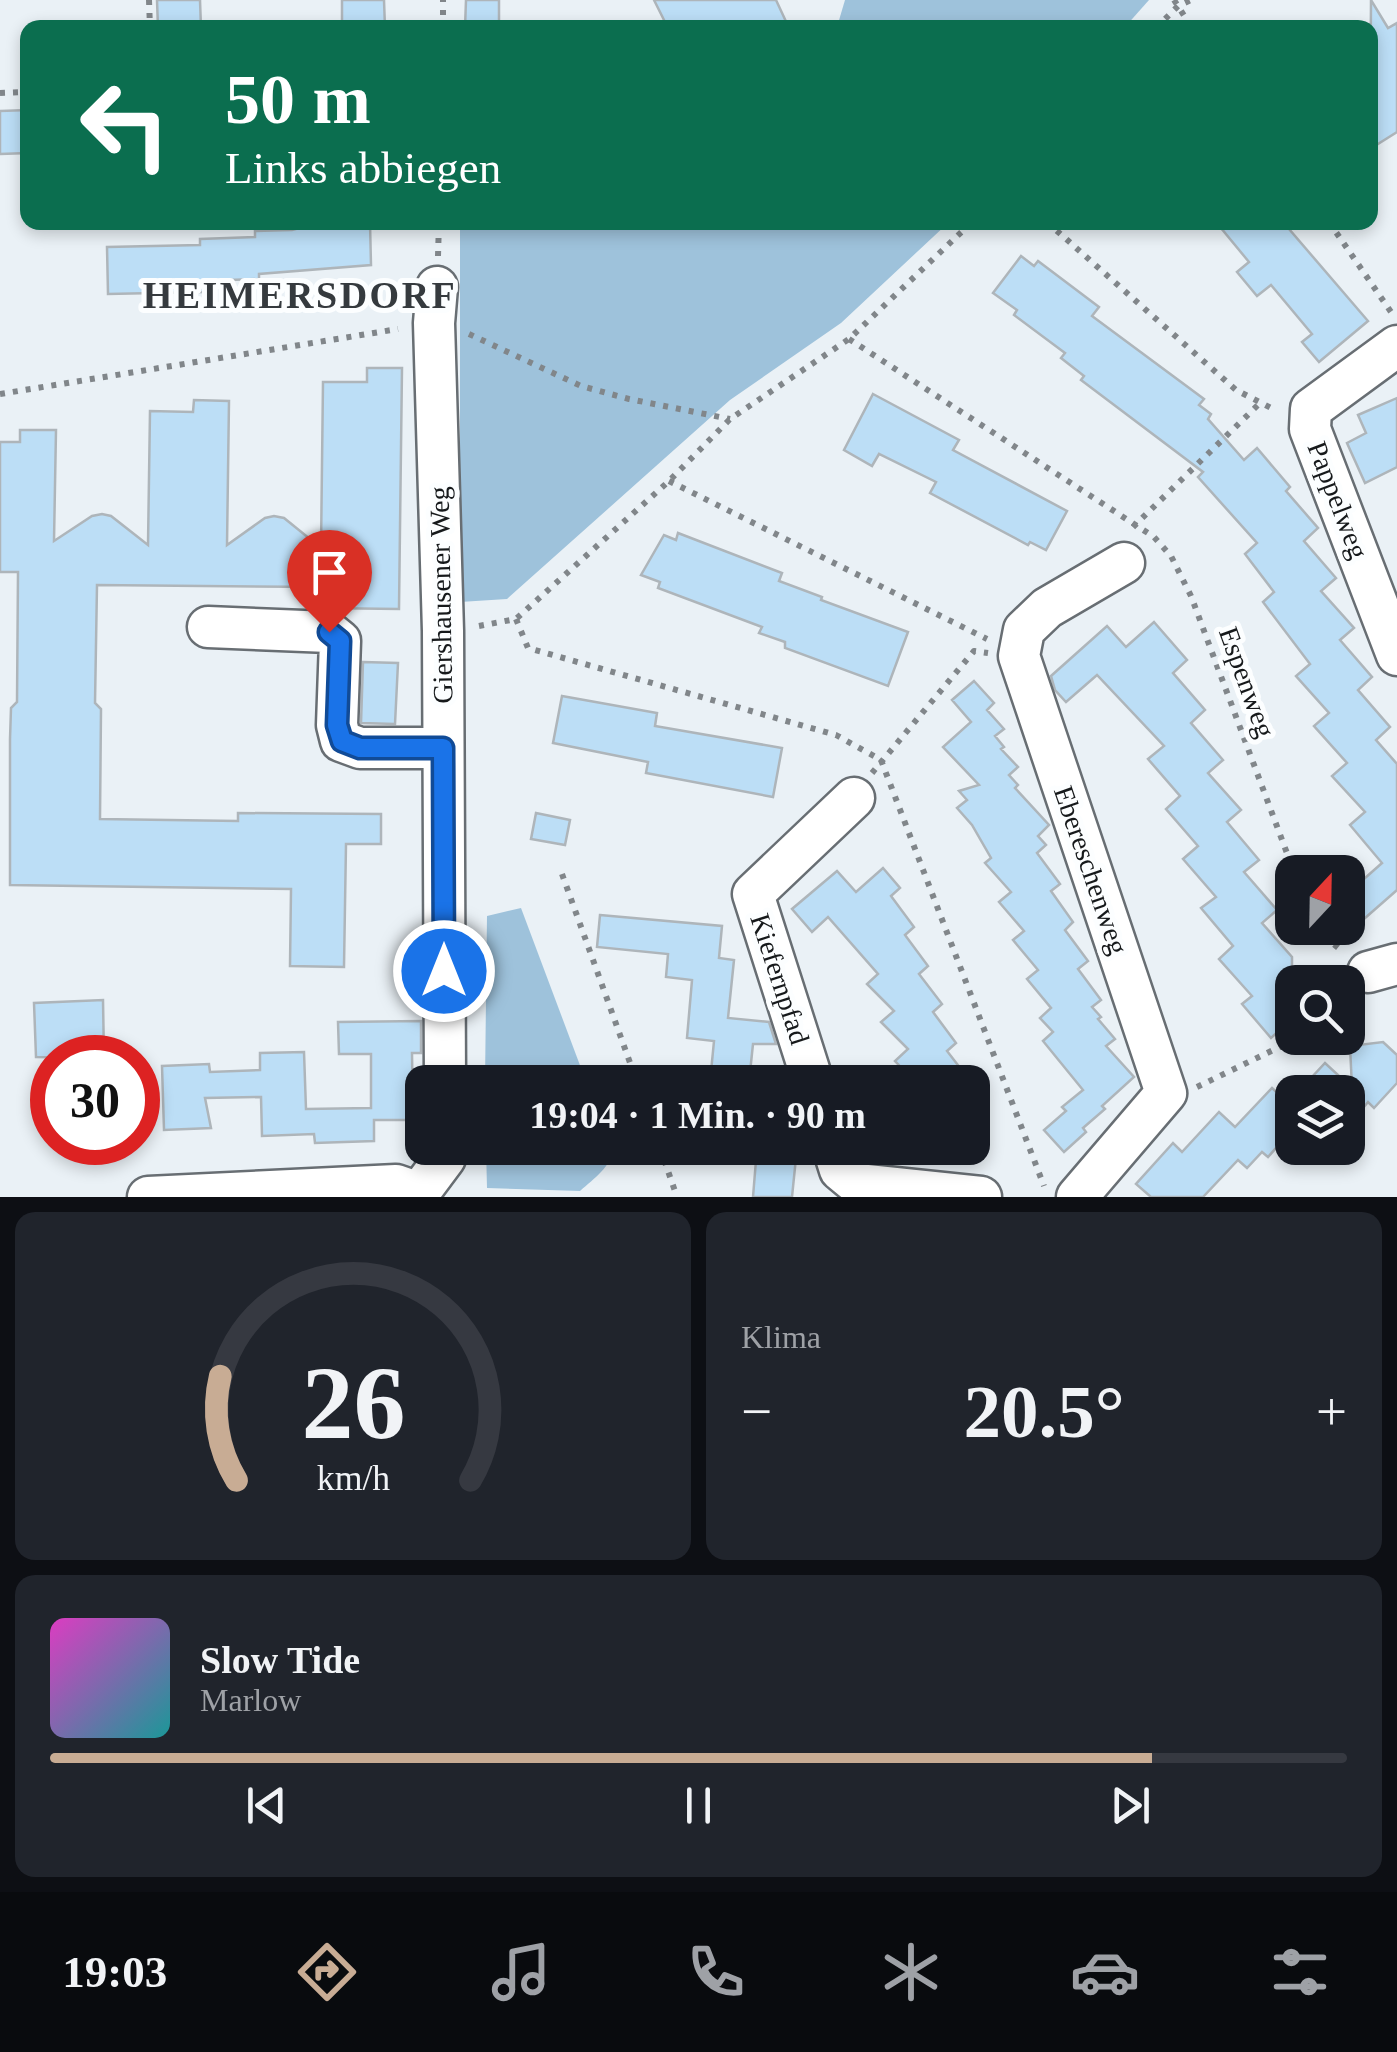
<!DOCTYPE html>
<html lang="de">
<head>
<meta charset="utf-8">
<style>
	:root { --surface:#171b24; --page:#20242c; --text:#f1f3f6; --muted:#9ea1a6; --line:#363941; --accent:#c8ac94 }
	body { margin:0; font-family:Georgia,serif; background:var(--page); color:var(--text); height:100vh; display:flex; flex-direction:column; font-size:38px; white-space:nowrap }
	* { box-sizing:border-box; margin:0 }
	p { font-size:32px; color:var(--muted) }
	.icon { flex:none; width:55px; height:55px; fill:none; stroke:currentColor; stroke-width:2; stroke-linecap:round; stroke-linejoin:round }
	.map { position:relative; height:1197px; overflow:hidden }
	.sheet { display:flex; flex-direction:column; gap:15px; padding:15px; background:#0d0f14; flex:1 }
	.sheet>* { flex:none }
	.guide { position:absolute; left:20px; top:20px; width:1358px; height:210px; border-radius:20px; box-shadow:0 5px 15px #0003; background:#0b6e4f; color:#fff; overflow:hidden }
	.needle { width:65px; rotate:22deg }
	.buttons { position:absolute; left:1275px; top:855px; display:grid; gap:20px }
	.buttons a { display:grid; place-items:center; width:90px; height:90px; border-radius:20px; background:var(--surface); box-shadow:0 5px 15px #0003; font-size:50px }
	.speed { position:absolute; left:30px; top:1035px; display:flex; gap:20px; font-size:50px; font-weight:700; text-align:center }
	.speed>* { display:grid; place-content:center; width:130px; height:130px; border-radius:50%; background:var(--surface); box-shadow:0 5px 15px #0003; line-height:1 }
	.speed .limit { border:15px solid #d22; background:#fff; color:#111 }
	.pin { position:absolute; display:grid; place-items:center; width:85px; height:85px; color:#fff; margin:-102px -42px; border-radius:50% 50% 50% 0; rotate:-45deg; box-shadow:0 0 10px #0007 }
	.pin .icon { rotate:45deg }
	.me { position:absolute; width:110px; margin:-55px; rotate:0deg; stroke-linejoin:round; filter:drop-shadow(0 0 8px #0008) }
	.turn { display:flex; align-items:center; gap:35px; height:210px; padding:0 40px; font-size:45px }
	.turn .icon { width:130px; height:130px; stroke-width:2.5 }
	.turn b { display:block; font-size:70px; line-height:85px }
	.big { font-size:75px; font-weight:800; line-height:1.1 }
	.sheet .tile { flex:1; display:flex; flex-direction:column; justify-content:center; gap:15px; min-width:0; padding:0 35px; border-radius:20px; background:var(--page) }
	.sheet .dial { align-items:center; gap:0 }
	.dial svg { height:260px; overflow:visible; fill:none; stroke:var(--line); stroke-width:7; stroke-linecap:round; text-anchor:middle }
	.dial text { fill:var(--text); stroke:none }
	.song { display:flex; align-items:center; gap:30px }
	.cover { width:120px; height:120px; border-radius:15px; background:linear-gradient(135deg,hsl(310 70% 55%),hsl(180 70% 35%)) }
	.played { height:10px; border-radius:5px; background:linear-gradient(90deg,var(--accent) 85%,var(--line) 85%) }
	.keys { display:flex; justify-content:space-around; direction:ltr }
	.heat { display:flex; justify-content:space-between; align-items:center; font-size:55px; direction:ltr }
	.sheet .tiles { flex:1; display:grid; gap:15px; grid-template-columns:1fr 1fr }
	.tile:last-child { grid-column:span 2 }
	.trip { position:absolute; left:405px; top:1065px; width:585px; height:100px; border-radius:20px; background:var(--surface); box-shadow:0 5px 15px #0003; font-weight:800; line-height:100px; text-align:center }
	.dock { display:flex; height:160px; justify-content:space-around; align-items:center; background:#090b0e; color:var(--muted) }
	.dock .icon { width:70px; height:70px }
	.dock .on { color:var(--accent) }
	.dock b { font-size:45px; color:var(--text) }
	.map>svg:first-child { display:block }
	.green { fill:#9ec2db }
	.building { fill:#bcdef6; stroke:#aeb5ba; stroke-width:2.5 }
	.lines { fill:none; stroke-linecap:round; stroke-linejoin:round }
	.minor-casing { stroke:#686e73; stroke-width:45 }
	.path { stroke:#81868a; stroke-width:6; stroke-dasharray:5 8; stroke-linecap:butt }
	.minor { stroke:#fff; stroke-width:40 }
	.route-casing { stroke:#114b97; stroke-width:25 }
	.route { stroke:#1a73e8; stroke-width:18 }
	.labels { text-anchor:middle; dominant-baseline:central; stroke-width:10; stroke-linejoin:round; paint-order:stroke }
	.street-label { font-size:28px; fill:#16191b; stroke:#fcfeff }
	.district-label { font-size:38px; font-weight:bold; letter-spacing:2.5px; fill:#353a3e; stroke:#fcfeff }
</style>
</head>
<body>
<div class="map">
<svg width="1397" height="1197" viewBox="0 0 1397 1197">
	<rect width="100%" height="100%" fill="#eaf1f6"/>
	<g class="green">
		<polygon points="845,0 1149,0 1125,27 837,27"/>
		<polygon points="460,223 948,223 841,323 730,400 507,599 460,602"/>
		<polygon points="521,908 581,1068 593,1082 485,1082 487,916"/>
		<path d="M486,1148H615C610,1167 595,1178 580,1191L487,1188Z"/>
	</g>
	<g class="building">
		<polygon points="157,0 200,0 201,28 158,28"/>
		<polygon points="342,0 384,0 385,28 342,28"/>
		<polygon points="466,0 499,0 499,28 465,28"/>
		<polygon points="654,0 776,0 789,28 668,28"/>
		<polygon points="1371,0 1388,28 1397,23 1397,132 1370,149"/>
		<polygon points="28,110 28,153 0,154 0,111"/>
		<polygon points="1216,222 1283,222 1368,321 1319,362 1302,342 1312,334 1271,285 1257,296 1237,272 1249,262"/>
		<polygon points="370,223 371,265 259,274 259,279 203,281 203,292 108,294 107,247 200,245 200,239 255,237 255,231 292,230 311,225"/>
		<polygon points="1021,256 1034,266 1038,261 1099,307 1092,316 1204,399 1199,405 1211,414 1208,419 1244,460 1257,448 1290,487 1286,491 1318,528 1304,541 1336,578 1321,591 1354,628 1340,640 1372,677 1358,690 1390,727 1376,740 1397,764 1397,890 1348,933 1348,893 1382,863 1350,825 1365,812 1332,776 1347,763 1314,726 1329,713 1296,676 1310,664 1263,602 1274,592 1245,554 1257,543 1198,477 1203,472 1081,380 1084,376 1061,358 1065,353 1014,315 1017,310 993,293"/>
		<polygon points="367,368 402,368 399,609 320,608 320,587 97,585 95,703 101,709 100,819 238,821 238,813 381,814 381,844 346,844 344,967 290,966 291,889 10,885 10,739 11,708 17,702 18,572 0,572 0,442 20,442 20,430 56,430 54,541 92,516 102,514 111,516 148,545 150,411 193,412 194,400 229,401 227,545 265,518 274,516 284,518 321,548 323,382 367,382"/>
		<polygon points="873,394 959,440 953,450 1067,511 1046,550 1030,542 1028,545 930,493 936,482 879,454 872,466 844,450"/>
		<polygon points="1397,398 1397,467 1365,483 1347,443 1366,433 1358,415"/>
		<polygon points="678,533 782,573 779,581 822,597 821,600 908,632 888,686 785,648 785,642 759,633 762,627 658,588 660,582 641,575 664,535 676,540"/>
		<polygon points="1154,622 1187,660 1173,673 1205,710 1191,723 1223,760 1208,773 1241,810 1227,822 1259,860 1244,872 1277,910 1262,923 1292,957 1292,1019 1271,1038 1242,1004 1252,996 1219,959 1233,946 1201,908 1216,897 1183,859 1198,846 1166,809 1180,796 1148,759 1164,746 1097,675 1066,702 1055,690 1051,676 1107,626 1126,647"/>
		<polygon points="363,662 398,663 395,724 361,723"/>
		<polygon points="974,681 994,703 987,710 1004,729 995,736 1004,747 1001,749 1018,767 1009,775 1018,785 1015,788 1049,825 1038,836 1046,845 1037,853 1060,884 1051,891 1073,922 1065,930 1088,961 1078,969 1101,1000 1092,1007 1101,1017 1098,1019 1115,1039 1106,1046 1134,1077 1102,1106 1105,1109 1083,1128 1086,1132 1064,1152 1044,1130 1066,1111 1062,1107 1083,1090 1043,1041 1053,1032 1040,1018 1051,1008 1027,979 1038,970 1013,940 1024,931 999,902 1011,892 985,863 991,858 972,825 957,808 967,800 959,791 979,785 943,747 971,722 952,700"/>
		<polygon points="562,696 657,713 655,726 782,748 773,797 646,773 648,762 553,743"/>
		<polygon points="536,813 570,820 565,845 531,839"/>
		<polygon points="883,868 900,888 891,896 914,927 905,935 928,966 919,974 942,1004 933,1012 956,1043 947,1051 971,1082 915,1082 895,1061 908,1049 881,1022 894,1011 867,984 878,974 828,917 812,932 792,909 837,871 856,892"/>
		<polygon points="600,915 722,926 719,958 734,960 728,1018 769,1022 776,1044 753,1044 749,1082 710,1082 714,1041 687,1038 692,980 666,977 668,954 597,947"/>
		<polygon points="103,1000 104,1058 36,1057 34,1003"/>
		<polygon points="421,1021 421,1053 412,1053 413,1120 374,1120 374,1141 315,1143 314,1134 262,1136 261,1097 205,1098 211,1128 164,1130 162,1066 209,1064 210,1072 260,1070 260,1053 304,1052 306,1109 371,1108 371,1054 339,1054 338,1022"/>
		<polygon points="1383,1042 1397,1055 1397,1083 1374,1108 1368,1102 1354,1119 1352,1092 1298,1092 1325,1063 1352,1088 1350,1046"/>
		<polygon points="1272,1088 1292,1106 1292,1130 1268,1157 1262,1152 1247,1168 1238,1160 1203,1197 1151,1197 1136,1184 1173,1143 1182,1152 1219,1112 1235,1127"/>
		<polygon points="757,1148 797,1148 792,1197 753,1197"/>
	</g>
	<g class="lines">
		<defs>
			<g id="minor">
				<polyline points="437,287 434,323 443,631 445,1082"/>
				<polyline points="1397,346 1311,409 1310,429 1397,655"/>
				<polyline points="208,627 329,632 340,641 337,725 341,741 360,748 443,748"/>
				<polyline points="1368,972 1397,964"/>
				<polyline points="813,1082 753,894 854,798"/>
				<polyline points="833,1148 840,1170 857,1184 981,1197"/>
				<polyline points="419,1193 445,1158 445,1148"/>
				<polyline points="148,1197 396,1185 419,1193"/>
				<polyline points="1077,1197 1166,1093 1019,656 1024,630 1047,608 1124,563"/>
			</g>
		</defs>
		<use href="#minor" class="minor-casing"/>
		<g class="path">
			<polyline points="149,0 150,28"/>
			<polyline points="1174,0 1192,28"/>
			<polyline points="443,28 443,0"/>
			<polyline points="1156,28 1178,6 1191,0"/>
			<polyline points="0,93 28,92"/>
			<polyline points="1047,222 1236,390 1277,411"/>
			<polyline points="1329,222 1391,312"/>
			<polyline points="62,225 145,222"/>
			<polyline points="438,256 439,222"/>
			<polyline points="469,334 581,386 629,399 730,419"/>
			<polyline points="849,339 1154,537 1171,556 1191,596 1294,872"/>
			<polyline points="0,394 398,329"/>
			<polyline points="669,481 987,639"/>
			<polyline points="1133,527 1260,403"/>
			<polyline points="516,619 528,648 836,735 881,760 1044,1186"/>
			<polyline points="479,626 516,619 669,481 730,419 849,339 972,222"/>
			<polyline points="872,773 974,651 988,653"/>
			<polyline points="562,874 637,1082"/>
			<polyline points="1314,928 1342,951"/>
			<polyline points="1197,1087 1298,1038"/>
			<polyline points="660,1148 677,1197"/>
		</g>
		<use href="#minor" class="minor"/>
	</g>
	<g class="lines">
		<defs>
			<polyline id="route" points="329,632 340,641 337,725 342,741 360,748 443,748 444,971"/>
		</defs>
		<use href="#route" class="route-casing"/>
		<use href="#route" class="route"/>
	</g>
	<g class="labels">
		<g class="street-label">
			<text transform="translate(1338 500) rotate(69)">Pappelweg</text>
			<text transform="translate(441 595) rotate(-91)">Giershausener Weg</text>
			<text transform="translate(1247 682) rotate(70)">Espenweg</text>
			<text transform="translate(1091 870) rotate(71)">Ebereschenweg</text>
			<text transform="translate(780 979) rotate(72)">Kiefernpfad</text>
		</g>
		<g class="district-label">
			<text x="300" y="295">HEIMERSDORF</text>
		</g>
	</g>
</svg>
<div class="buttons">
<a><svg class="needle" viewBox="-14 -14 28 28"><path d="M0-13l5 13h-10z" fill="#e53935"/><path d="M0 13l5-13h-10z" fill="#9ea1a6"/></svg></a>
<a><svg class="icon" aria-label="search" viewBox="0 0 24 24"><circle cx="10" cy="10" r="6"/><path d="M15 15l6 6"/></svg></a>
<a><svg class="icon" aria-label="layers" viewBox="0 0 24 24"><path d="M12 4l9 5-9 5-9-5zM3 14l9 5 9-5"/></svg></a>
</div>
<div class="speed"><div class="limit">30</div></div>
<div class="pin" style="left:329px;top:632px;background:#d93025"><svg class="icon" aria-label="arrive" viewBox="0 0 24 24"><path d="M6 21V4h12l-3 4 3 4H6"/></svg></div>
<svg class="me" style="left:444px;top:971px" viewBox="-20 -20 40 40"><circle r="17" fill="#1a73e8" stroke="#fff" stroke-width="3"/><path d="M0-11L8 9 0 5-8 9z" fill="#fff"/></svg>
<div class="trip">19:04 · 1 Min. · 90 m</div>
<div class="guide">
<div class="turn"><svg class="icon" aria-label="left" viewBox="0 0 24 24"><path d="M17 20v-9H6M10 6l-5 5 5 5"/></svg><div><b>50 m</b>Links abbiegen</div></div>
</div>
</div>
<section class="sheet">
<div class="tiles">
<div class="tile dial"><svg viewBox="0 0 100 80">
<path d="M14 69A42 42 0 1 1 86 69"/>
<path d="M14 69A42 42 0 0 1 9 37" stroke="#c8ac94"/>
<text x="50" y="56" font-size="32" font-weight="700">26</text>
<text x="50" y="72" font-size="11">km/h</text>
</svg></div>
<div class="tile"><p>Klima</p>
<div class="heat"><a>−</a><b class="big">20.5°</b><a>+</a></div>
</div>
<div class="tile">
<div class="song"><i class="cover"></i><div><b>Slow Tide</b><p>Marlow</p></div></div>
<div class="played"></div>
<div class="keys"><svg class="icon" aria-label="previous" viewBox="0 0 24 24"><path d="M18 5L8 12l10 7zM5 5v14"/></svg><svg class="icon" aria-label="pause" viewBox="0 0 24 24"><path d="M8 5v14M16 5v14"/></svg><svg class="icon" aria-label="next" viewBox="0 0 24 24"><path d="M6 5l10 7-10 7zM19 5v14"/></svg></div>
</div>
</div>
</section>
<nav class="dock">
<b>19:03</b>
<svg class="icon on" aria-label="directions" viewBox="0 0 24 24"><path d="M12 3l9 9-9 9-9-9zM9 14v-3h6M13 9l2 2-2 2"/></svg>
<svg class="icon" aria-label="music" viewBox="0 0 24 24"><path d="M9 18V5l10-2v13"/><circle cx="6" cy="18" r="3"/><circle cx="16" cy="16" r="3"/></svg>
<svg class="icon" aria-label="phone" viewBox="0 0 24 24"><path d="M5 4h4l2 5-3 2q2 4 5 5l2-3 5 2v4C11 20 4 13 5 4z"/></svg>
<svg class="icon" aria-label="climate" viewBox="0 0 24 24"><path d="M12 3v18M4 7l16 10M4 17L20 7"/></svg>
<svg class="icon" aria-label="car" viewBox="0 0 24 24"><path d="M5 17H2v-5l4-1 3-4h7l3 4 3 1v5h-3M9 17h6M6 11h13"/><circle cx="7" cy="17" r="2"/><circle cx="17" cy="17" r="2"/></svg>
<svg class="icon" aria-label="filters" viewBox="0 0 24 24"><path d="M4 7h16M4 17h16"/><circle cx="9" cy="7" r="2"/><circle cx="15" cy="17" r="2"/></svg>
</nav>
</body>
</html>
